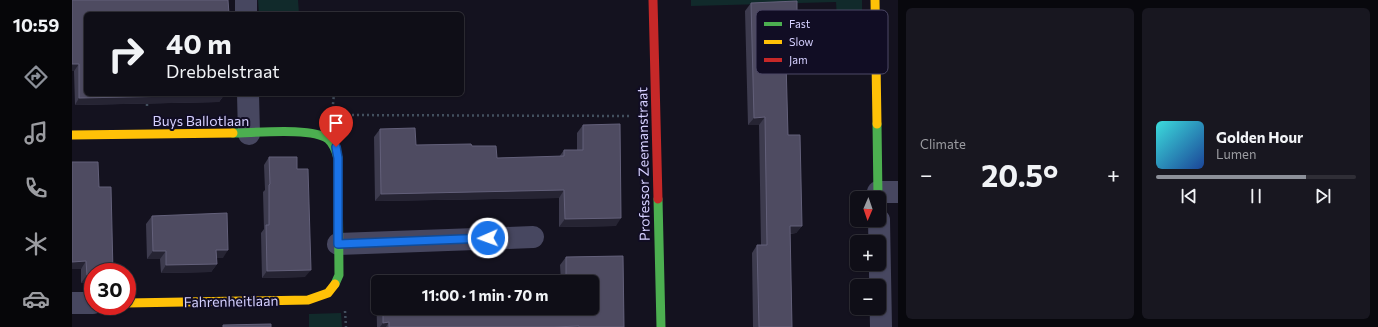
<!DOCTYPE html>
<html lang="en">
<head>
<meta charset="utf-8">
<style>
	:root { --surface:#0f0e17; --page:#181720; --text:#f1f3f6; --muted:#9b9ca1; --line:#2f2e36; --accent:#8c9099 }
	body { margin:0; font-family:Commissioner,sans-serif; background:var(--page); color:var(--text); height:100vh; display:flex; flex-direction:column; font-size:15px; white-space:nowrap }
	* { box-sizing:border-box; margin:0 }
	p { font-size:13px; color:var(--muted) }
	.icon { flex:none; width:22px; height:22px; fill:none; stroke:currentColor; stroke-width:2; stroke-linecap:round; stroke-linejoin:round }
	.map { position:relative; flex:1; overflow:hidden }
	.side { display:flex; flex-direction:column; gap:8px; padding:8px; background:#08080d; width:480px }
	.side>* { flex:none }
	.banner { position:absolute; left:12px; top:12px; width:380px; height:84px; border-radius:6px; box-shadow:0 1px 3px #0004,0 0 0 1px var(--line); background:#0f0e17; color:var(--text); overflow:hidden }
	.needle { width:26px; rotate:182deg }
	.controls { position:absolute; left:778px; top:191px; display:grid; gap:8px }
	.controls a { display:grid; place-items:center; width:36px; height:36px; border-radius:6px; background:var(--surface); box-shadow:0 1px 3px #0004,0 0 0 1px var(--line); font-size:20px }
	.speed { position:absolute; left:12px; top:263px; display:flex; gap:8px; font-size:20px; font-weight:700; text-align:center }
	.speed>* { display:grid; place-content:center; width:52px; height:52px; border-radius:50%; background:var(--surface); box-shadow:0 1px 3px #0004,0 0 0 1px var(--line); line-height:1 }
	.speed .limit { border:6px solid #d22; background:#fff; color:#111 }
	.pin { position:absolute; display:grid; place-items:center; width:34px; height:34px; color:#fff; margin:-41px -17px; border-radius:50% 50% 50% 0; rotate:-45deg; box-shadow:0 0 4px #0007 }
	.pin .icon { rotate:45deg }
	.me { position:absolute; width:44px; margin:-22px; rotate:268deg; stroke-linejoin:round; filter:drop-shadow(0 0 3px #0008) }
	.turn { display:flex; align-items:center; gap:14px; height:84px; padding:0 16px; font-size:18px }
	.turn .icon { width:52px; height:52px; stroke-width:2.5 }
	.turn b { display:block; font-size:28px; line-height:34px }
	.big { font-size:30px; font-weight:700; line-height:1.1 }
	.side .card { flex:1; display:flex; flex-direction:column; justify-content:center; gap:6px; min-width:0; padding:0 14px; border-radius:6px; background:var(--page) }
	.song { display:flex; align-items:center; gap:12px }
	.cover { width:48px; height:48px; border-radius:6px; background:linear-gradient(135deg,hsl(180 70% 55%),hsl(220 70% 35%)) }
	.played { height:4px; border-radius:2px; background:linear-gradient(90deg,var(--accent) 75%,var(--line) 75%) }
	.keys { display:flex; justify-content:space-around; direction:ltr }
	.heat { display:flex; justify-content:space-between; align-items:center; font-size:22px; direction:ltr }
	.side .tiles { flex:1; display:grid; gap:8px; grid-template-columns:repeat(2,1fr) }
	.trip { position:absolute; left:299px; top:275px; width:228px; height:40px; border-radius:6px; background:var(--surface); box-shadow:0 1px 3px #0004,0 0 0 1px var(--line); font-weight:700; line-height:40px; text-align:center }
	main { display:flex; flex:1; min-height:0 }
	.dock { display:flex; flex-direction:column; width:72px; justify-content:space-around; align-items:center; background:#060609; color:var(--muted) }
	.dock .icon { width:28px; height:28px }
	.dock .active { color:var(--accent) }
	.dock b { font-size:18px; color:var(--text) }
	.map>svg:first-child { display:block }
	.green { fill:#112a2b }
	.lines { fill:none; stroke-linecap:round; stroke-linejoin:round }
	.path { stroke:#424f5e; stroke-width:2.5; stroke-dasharray:2 3; stroke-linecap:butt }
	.street { stroke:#474760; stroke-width:22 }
	.fast { stroke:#4caf50; stroke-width:9 }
	.slow { stroke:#ffc107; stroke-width:9 }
	.jam { stroke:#c62828; stroke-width:9 }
	.wall { fill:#3d3b4e }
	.shaded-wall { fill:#262433 }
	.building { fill:#4e4b61; stroke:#63607a }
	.route-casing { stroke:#114b97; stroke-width:10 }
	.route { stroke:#1a73e8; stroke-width:7 }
	.labels { text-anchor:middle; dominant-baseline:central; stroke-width:4; stroke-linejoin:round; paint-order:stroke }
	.street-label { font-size:14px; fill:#d5d0ff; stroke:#110d24 }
	.key { fill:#110d24; stroke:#4c4866; stroke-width:1 }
	.key-label { font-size:11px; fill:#d5d0ff }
</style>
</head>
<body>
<main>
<nav class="dock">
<b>10:59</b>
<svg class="icon active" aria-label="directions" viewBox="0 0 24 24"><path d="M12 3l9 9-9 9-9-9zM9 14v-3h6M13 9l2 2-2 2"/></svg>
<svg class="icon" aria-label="music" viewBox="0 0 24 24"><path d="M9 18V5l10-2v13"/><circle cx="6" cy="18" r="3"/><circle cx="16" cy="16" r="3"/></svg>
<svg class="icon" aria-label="phone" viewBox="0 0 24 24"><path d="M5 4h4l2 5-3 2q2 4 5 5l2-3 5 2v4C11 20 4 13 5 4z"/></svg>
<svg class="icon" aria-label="climate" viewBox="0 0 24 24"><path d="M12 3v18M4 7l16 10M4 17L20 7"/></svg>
<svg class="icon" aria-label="car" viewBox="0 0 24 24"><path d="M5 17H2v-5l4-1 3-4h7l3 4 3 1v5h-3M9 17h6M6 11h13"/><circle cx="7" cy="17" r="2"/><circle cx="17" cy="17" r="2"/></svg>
</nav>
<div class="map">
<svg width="826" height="327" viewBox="0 0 826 327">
	<rect width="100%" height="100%" fill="#14121f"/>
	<g class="green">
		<polygon points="186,0 226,0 227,14 187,14"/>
		<polygon points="619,0 790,0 790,17 765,18 764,2 619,6"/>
		<polygon points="269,313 270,327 237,327 237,314"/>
	</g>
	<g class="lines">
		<g class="path">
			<polyline points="75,94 75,109"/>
			<polyline points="260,114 262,94"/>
			<polyline points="265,115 560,116"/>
			<polyline points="273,311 274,327"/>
		</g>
		<g class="street">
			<polyline points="174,0 174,14"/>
			<polyline points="176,94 177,134"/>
			<polyline points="806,192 826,192"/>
			<polyline points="807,220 809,327"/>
			<polyline points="266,244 461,237"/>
			<polyline points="0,303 21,303"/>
		</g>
		<g class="fast">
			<polyline points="805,124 806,198"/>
			<path d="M161,133C182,133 241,127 256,139C262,144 264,151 266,158L267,275L263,284"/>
			<polyline points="586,199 589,327"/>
		</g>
		<g class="slow">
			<polyline points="803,0 805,124"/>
			<polyline points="0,135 161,133"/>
			<polyline points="55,303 236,300 256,293 263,284"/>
		</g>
		<polyline class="jam" points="581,0 586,199"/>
	</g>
	<g class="wall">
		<polygon points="679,3 725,25 720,33 713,33 716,135 730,226 724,233 718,234 720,327 681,327 680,253 685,245 689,245 687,125 676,125 673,11"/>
		<polygon points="14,14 14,94 152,95 147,102 3,105 2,71"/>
		<polygon points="511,125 544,226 487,227 487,198 303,201 302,137 308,129 344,145 400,146 425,158 487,157 492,150 505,150 505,133"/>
		<polygon points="197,157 225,169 233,277 190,278 189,233 192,229 191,192 193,190 192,165"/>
		<polygon points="27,187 21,272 21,283 9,283 9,269"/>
		<polygon points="80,216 151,258 145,258 145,264 139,272 89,273 88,259 75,259 74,224"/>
		<polygon points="551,256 552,327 305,327 304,284 310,276 341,276 342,282 306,282 306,308 520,308 520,282 489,282 488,265 494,257"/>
	</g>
	<g class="shaded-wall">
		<polygon points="713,25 725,25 720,33 708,33"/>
		<polygon points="0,64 7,64 2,71 0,71"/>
		<polygon points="152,95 147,102 3,105 7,98"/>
		<polygon points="693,117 687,125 676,125 682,118"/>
		<polygon points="492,190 487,198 303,201 309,194"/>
		<polygon points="549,218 544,226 487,227 493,219"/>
		<polygon points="718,226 730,226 724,233 713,234"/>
		<polygon points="144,250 156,250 151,258 139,258"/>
		<polygon points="81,251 94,251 88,259 75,259"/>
		<polygon points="14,261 9,269 0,269 0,262"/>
		<polygon points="145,264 139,272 89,273 94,265"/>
		<polygon points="239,270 233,277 190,278 195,271"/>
		<polygon points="15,275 21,275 21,283 9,283"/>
		<polygon points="317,322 314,327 308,327 311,323"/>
	</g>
	<g class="building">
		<polygon points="0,0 156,0 157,14 14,14 14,94 152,94 152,95 7,98 7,64 0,64"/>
		<polygon points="725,1 725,25 713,25 716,135 728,135 730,226 718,226 720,327 687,327 685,245 695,245 693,117 682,118 679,3"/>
		<polygon points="548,124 549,218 493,219 492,190 309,194 308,129 343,128 344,145 399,144 400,146 424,146 425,158 492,156 492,150 511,150 511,125"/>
		<polygon points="197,157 225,157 225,169 236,169 239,270 195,271 194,225 197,225 197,185 198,184"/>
		<polygon points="0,162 26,162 27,187 39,187 41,272 21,272 21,275 15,275 14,261 0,262"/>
		<polygon points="155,213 156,250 144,250 145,264 94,265 94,251 81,251 80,216"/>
		<polygon points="551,256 552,327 507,327 507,326 481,327 317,327 317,322 311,323 311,308 520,308 520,282 494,282 494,257"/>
		<polygon points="310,276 341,276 342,282 310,282"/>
		<rect x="399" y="281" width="32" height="1"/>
		<polygon points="199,324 199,327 151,327 151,325"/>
	</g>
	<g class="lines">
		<defs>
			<polyline id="route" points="264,147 266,158 266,244 416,238"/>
		</defs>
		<use href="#route" class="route-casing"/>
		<use href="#route" class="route"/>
	</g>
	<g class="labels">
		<g class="street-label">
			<text x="129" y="120">Buys Ballotlaan</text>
			<text transform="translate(571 164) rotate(-91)">Professor Zeemanstraat</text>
			<text transform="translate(159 301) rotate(-1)">Fahrenheitlaan</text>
		</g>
	</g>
	<rect x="684" y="10" width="132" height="64" rx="6" class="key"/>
	<rect x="692" y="22" width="18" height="4" fill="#4caf50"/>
	<rect x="692" y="40" width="18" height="4" fill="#ffc107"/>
	<rect x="692" y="58" width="18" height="4" fill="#c62828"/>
	<g class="key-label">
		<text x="717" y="28">Fast</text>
		<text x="717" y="46">Slow</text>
		<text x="717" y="64">Jam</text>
	</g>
</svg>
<div class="controls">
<a><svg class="needle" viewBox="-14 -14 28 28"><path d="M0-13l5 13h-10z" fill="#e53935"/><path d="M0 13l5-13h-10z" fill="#9b9ca1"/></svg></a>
<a>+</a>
<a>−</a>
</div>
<div class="speed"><div class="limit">30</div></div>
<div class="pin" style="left:264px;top:147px;background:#d93025"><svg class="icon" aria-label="arrive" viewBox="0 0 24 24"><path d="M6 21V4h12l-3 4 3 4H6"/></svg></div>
<svg class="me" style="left:416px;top:238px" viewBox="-20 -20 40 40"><circle r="17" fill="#1a73e8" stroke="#fff" stroke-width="3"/><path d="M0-11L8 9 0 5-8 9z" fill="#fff"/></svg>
<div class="trip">11:00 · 1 min · 70 m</div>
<div class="banner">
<div class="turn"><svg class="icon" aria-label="right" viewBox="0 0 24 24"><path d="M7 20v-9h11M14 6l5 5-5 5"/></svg><div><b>40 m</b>Drebbelstraat</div></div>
</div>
</div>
<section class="side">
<div class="tiles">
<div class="card"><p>Climate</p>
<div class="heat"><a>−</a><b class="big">20.5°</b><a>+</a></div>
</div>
<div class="card">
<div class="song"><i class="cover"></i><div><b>Golden Hour</b><p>Lumen</p></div></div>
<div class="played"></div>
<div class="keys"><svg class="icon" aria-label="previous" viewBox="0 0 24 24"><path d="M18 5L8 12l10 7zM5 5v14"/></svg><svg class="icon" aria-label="pause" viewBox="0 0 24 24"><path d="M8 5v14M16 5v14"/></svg><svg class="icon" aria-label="next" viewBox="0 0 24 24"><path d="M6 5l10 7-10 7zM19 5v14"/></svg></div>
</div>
</div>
</section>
</main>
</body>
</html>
